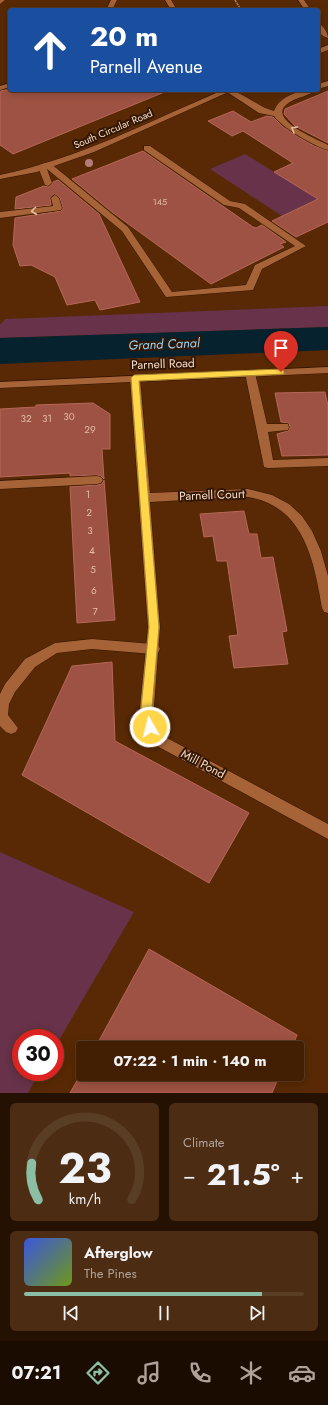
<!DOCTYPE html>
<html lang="en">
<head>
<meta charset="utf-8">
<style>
	:root { --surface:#421f03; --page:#4c2c12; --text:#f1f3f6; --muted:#aea29a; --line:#5a3d25; --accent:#8abfa5 }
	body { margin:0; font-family:Jost,sans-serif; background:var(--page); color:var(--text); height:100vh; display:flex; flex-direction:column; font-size:15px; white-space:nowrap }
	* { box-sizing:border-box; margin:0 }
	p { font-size:13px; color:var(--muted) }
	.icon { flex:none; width:22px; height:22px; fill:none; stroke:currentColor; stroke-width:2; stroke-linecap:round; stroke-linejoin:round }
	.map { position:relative; height:1093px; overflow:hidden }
	.details { display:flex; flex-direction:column; gap:10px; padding:10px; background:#241102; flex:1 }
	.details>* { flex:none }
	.hud { position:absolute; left:8px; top:8px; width:312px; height:84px; border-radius:4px; box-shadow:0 2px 10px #0003,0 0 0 1px var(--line); background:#1a4fa0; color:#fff; overflow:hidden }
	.speed { position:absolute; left:12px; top:1029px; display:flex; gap:8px; font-size:20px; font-weight:700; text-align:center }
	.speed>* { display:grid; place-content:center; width:52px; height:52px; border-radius:50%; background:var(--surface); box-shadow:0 2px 10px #0003,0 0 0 1px var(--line); line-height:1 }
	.speed .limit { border:6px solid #d22; background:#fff; color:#111 }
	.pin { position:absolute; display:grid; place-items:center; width:34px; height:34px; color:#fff; margin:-41px -17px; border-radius:50% 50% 50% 0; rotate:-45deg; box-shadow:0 0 4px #0007 }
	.pin .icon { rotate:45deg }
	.me { position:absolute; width:44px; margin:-22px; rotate:352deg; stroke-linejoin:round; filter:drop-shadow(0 0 3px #0008) }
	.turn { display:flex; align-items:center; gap:14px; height:84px; padding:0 16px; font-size:18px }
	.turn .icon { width:52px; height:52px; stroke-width:2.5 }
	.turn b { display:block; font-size:28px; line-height:34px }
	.big { font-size:30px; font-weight:700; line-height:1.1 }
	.details .tile { flex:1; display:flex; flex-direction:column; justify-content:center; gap:6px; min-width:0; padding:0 14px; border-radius:6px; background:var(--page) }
	.details .dial { align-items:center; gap:0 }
	.dial svg { height:104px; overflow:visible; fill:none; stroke:var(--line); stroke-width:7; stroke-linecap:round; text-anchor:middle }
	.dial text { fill:var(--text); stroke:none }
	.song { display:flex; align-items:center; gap:12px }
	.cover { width:48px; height:48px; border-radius:6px; background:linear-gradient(135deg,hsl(230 70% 55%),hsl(80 70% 35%)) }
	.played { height:4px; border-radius:2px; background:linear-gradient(90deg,var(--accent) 85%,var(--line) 85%) }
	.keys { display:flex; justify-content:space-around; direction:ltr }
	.heat { display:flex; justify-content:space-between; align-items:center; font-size:22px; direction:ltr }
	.details .tiles { flex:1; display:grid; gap:10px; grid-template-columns:1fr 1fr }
	.tile:last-child { grid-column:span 2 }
	.trip { position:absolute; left:76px; top:1041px; width:228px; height:40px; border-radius:4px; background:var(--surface); box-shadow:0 2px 10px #0003,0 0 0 1px var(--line); font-weight:700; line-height:40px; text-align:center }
	.menu { display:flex; height:64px; justify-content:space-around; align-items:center; background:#1a0c01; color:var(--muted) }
	.menu .icon { width:28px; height:28px }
	.menu .selected { color:var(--accent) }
	.menu b { font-size:18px; color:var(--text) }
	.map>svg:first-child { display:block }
	.green { fill:#67324a }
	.water { fill:#06222f }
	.building { fill:#9e5243; stroke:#b66858 }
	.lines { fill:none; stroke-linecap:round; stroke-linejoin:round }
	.lane-casing { stroke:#351500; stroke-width:1 }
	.street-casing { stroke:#351500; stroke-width:1 }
	.secondary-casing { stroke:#351500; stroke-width:1 }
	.path { stroke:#ac856a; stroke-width:1.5; stroke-dasharray:2.5 1; stroke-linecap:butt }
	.lane { fill:#a56337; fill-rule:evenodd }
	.street { fill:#a56337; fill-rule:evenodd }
	.secondary { fill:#a56337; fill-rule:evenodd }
	.tree { fill:#b37b79 }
	.oneway { stroke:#e5bea5 }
	.route { fill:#ffd54a; stroke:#a68a30 }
	.labels { text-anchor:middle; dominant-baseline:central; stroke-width:4; stroke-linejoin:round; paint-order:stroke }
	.far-number-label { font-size:9px; fill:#e3baa8 }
	.far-street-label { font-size:10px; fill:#fadcca; stroke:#321705 }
	.number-label { font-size:10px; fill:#e3baa8 }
	.street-label { font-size:12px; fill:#fadcca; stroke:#321705 }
	.water-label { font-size:13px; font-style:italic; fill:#94d4f6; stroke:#321705 }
</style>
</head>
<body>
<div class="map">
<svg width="328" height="1093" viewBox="0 0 328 1093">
	<rect width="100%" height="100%" fill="#582904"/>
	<g class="green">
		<polygon points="245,154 318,199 282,216 210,169"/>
		<polygon points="328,306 328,327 0,338 0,325 5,319"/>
		<polygon points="0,852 134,912 55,1047 55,1038 21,1038 21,1072 40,1072 28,1093 0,1093"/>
	</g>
	<polygon class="water" points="328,327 328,350 0,364 0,338"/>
	<g class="building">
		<polygon points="5,90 167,90 167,91 13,154 0,145 0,91"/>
		<polygon points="328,91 328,143 295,126 284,114 285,109"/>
		<polygon points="233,111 251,122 267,116 273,117 283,127 298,137 314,146 328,151 328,222 296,237 272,221 318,199 274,172 293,163 243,131 232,136 208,121"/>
		<polygon points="143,151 253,227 256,228 262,225 286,242 280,244 284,247 211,284 112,212 72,179"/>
		<polygon points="58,180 99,214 140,302 100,310 95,300 67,305 55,277 31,265 20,266 13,245 15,218 61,211 63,208 60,198 55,194 50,198 51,205 15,209 16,197 44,186 49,187 53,182"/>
		<polygon points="325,392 328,406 328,455 282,456 277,434 288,431 290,427 289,423 281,422 275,393"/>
		<polygon points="93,403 110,414 110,449 102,449 104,479 101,476 97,475 70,476 70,473 0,477 0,409 36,407 36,405"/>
		<polygon points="104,480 115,620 77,623 70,487 97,485 102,484"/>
		<polygon points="244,511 249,534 257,534 261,558 273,557 287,631 282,632 288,664 234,668 229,636 238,635 227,561 217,561 213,536 204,537 200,514"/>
		<polygon points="112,662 115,741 249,813 209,883 22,775 72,666"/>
		<polygon points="149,949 297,1035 292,1048 95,1048"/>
		<polygon points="83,1070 83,1074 280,1074 272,1093 70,1093"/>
	</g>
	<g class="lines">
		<defs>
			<g id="lane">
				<polygon points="111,0 117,0 112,10 106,10"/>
				<polygon points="328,81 328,86 318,89 318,84"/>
				<polygon points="10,83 10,87 0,90 0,86"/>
				<path d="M224,90C243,90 256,107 274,111C280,95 301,90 316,90C309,96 298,97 290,102C263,118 315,138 328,145V150C315,147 281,127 274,116L259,113Z"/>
				<path d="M144,146H150L230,201L245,204L306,246L262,269L253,290L166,297L122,231L47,169L52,183L48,186L45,185L38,167C40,164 46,162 50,163L128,227L172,292L246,285L255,265L295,246L239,208L224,205L144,150Z"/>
				<polygon points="55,195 59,198 62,208 61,210 0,218 0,212 53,206 51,198"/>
				<polygon points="250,370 255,373 267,424 288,424 289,427 288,430 268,432 273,460 328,458 328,466 268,468 264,467 245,373"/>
				<polygon points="97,476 101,477 103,480 101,483 97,484 0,489 0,481"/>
				<polygon points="92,639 153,644 158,645 160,649 158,653 153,654 92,649 57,653 35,667 15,692 9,704 8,715 18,728 16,732 11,734 6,732 0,726 0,694 5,684 25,659 55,643"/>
			</g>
			<g id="street">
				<polygon points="165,0 171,0 177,10 171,10"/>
				<polygon points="298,0 304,0 311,10 305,10"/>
				<path d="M318,23C323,25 328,33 328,38C320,36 318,31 318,23Z"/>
				<path d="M135,375L140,378L150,493L248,489L272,495L289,504L302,516L312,531L321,551L328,576V613L324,612L322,608C314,561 304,506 248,497C239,496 230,498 221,498C197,499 174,501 150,502L160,627L154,707L157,725L167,738L328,824V839L157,746L143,727L140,707L148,627L130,378Z"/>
			</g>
			<g id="secondary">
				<polygon points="0,0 5,0 0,4"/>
				<polygon points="328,45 328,50 318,54 318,49"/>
				<path d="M223,90H233L94,152L37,172L0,179V175C78,159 150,121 223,90Z"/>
				<polygon points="328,367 328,373 0,388 0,382"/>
			</g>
		</defs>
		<use href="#lane" class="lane-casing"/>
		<use href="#street" class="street-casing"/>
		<use href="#secondary" class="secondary-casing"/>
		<polyline class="path" points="235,0 241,10"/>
		<use href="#lane" class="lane"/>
		<use href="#street" class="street"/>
		<use href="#secondary" class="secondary"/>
	</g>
	<circle class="tree" cx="89" cy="163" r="4"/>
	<defs><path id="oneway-chevron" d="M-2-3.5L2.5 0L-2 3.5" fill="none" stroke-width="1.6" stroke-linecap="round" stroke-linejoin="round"/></defs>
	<g class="oneway">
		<use href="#oneway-chevron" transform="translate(294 129) rotate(-150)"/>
		<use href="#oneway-chevron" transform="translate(34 211) rotate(173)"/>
	</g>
	<polygon class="route" points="281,369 284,370 284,374 139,381 159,627 152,708 155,727 153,730 150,731 146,730 141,708 149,627 131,378 134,375"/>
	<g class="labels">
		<g class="far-number-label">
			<text x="160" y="201">145</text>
		</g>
		<g class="far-street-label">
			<text transform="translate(113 129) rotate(-23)">South Circular Road</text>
		</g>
		<g class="number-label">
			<text x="69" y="416">30</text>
			<text x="26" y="418">32</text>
			<text x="47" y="418">31</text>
			<text x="90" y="429">29</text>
			<text x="88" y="494">1</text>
			<text x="89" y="512">2</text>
			<text x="90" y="530">3</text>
			<text x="92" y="550">4</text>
			<text x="93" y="569">5</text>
			<text x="94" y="590">6</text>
			<text x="95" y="611">7</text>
		</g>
		<g class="street-label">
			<text transform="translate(163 364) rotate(-2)">Parnell Road</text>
			<text transform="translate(212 495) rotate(-2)">Parnell Court</text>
			<text transform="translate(203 764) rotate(28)">Mill Pond</text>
		</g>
		<g class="water-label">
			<text transform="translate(164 344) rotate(-2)">Grand Canal</text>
		</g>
	</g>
</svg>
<div class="speed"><div class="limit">30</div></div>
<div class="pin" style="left:281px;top:372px;background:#d93025"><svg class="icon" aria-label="arrive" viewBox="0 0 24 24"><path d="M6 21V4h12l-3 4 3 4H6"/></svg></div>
<svg class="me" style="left:150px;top:727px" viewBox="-20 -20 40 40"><circle r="17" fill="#ffd54a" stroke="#fff" stroke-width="3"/><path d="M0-11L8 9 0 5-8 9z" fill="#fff"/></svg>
<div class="trip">07:22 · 1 min · 140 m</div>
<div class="hud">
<div class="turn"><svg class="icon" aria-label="ahead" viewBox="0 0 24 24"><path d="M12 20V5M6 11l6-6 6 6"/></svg><div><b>20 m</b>Parnell Avenue</div></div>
</div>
</div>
<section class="details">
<div class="tiles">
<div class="tile dial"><svg viewBox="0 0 100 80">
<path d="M14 69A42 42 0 1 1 86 69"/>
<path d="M14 69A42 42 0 0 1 9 41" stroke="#8abfa5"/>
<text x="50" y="56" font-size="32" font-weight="700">23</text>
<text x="50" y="72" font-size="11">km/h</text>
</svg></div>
<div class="tile"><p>Climate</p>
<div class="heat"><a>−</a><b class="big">21.5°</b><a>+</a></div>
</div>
<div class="tile">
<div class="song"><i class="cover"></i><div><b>Afterglow</b><p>The Pines</p></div></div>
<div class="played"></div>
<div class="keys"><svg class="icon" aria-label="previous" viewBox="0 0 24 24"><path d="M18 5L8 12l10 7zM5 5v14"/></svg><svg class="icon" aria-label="pause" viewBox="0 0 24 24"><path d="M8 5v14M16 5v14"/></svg><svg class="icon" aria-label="next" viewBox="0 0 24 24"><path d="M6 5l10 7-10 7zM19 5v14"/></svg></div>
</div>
</div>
</section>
<nav class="menu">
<b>07:21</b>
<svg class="icon selected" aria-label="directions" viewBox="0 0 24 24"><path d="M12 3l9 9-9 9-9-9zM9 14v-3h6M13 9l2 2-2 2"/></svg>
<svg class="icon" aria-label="music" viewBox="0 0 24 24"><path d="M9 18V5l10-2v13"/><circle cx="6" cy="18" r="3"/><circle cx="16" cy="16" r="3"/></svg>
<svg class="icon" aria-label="phone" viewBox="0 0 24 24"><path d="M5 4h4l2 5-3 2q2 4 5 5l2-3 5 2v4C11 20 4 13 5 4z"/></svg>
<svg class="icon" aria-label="climate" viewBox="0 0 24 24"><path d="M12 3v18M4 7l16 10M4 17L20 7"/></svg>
<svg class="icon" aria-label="car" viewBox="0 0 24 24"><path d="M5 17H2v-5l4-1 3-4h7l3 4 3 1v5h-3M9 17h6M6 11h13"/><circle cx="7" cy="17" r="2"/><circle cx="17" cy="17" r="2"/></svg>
</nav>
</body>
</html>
